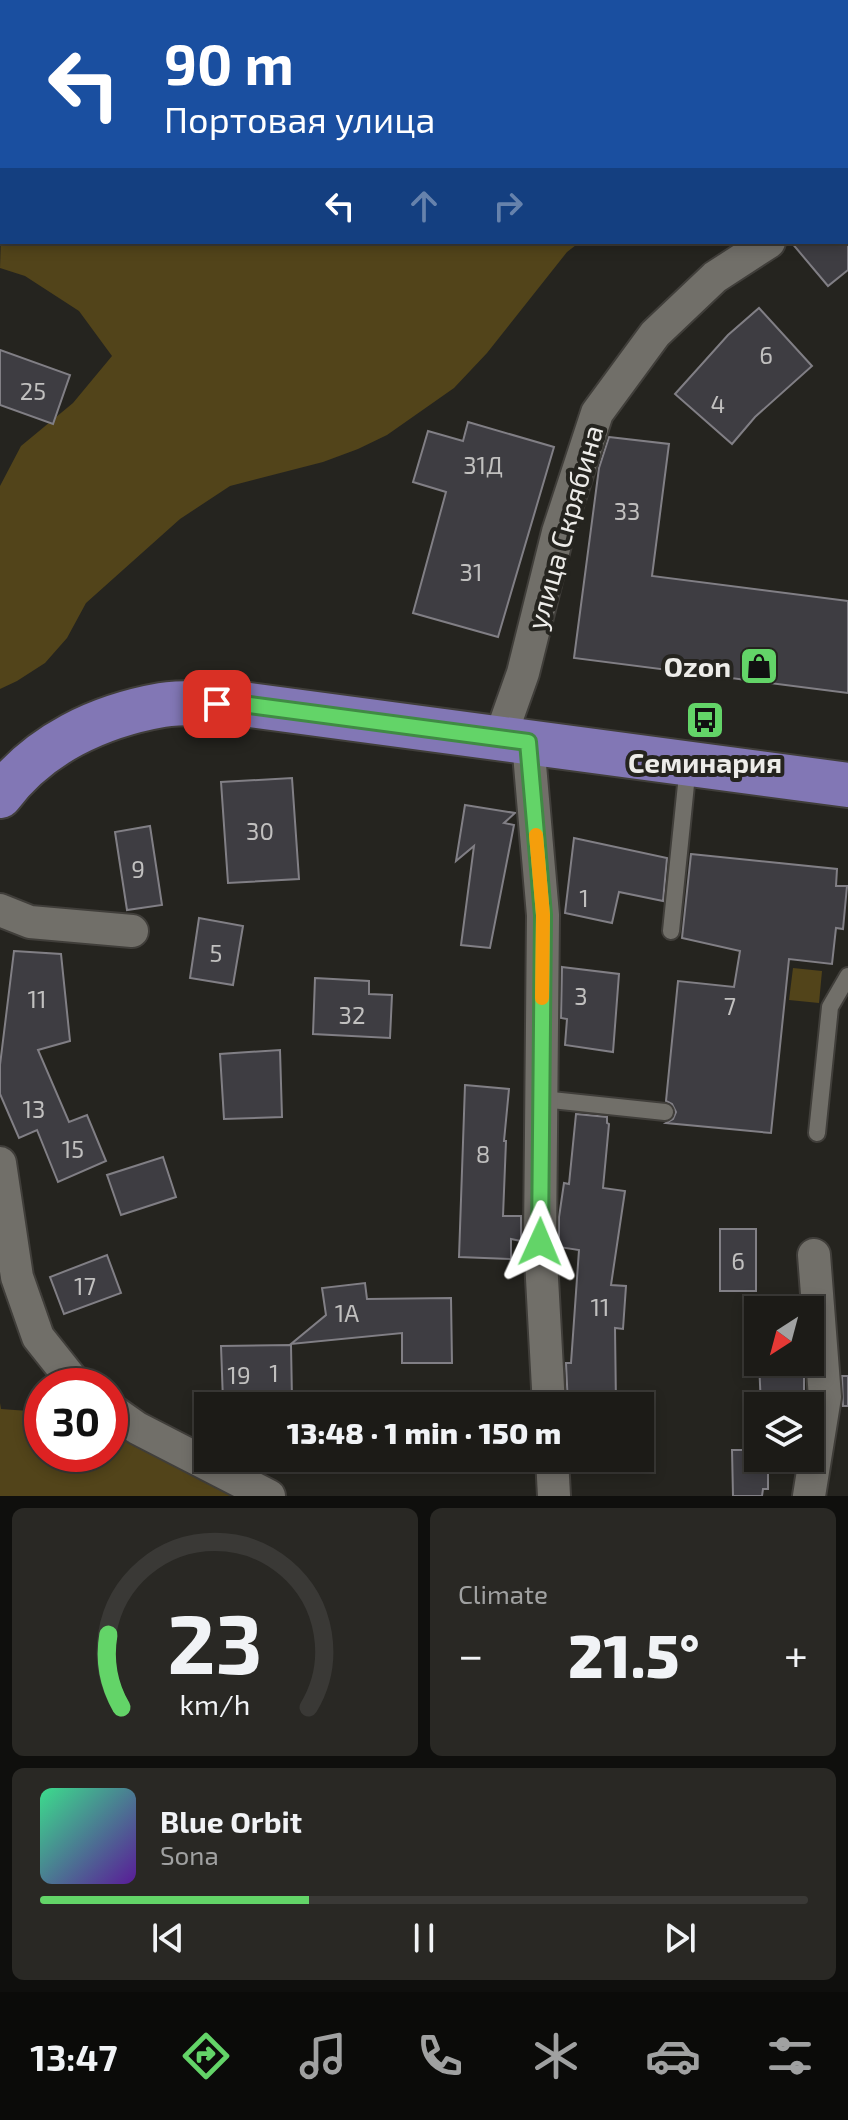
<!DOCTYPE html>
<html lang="en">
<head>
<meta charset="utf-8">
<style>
	:root { --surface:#1c1b17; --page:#292824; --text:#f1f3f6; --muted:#a0a1a1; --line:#3a3936; --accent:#63d468 }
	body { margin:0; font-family:"Exo 2",sans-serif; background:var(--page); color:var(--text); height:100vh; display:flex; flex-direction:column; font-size:30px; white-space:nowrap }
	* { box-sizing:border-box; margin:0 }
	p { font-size:26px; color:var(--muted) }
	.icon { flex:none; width:44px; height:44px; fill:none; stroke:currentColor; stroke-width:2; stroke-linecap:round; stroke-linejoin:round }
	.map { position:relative; height:1496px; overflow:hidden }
	.sheet { display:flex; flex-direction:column; gap:12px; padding:12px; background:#0f0f0d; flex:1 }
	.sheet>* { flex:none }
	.top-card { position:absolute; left:0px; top:0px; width:848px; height:244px; box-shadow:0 4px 12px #0003,0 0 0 2px var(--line); background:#1a4fa0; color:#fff; overflow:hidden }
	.needle { width:52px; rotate:216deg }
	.tools { position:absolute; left:744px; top:1296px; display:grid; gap:16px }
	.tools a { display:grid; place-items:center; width:80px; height:80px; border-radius:0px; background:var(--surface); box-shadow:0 4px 12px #0003,0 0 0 2px var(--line); font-size:40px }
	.speed { position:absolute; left:24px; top:1368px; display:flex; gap:16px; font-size:40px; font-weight:700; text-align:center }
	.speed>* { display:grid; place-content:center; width:104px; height:104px; border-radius:50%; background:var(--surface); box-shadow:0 4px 12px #0003,0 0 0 2px var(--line); line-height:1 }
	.speed .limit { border:12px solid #d22; background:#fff; color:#111 }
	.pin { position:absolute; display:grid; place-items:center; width:68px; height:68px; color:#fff; margin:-34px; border-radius:16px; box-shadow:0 4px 12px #0006 }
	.me { position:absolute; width:88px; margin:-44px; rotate:1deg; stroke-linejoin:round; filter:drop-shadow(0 0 6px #0008) }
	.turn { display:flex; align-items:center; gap:28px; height:168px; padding:0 32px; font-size:36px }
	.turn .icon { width:104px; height:104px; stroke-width:2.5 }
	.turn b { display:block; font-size:56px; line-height:68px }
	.lanes { display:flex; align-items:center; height:76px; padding:0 32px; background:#0003; justify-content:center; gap:40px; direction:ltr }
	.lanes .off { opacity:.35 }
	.big { font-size:60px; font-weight:800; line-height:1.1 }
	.sheet .tile { flex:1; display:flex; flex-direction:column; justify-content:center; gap:12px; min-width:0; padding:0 28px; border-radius:12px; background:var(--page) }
	.sheet .dial { align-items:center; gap:0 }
	.dial svg { height:208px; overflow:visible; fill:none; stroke:var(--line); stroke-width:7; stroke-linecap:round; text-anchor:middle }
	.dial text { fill:var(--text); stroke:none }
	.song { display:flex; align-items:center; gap:24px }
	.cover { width:96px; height:96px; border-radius:12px; background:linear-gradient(135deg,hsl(150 70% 55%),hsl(270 70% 35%)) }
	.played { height:8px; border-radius:4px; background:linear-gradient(90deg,var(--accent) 35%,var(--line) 35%) }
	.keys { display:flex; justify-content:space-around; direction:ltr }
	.heat { display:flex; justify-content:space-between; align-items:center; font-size:44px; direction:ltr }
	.sheet .tiles { flex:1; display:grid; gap:12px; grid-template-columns:1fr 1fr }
	.tile:last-child { grid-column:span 2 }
	.trip { position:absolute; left:194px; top:1392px; width:460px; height:80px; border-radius:0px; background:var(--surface); box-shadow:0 4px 12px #0003,0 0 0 2px var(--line); font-weight:800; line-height:80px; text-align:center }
	.menu { display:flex; height:128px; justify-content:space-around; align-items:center; background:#0b0b09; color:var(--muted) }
	.menu .icon { width:56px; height:56px }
	.menu .active { color:var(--accent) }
	.menu b { font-size:36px; color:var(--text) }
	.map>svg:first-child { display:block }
	.green { fill:#52441a }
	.building { fill:#3e3d42; stroke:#817f85; stroke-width:2 }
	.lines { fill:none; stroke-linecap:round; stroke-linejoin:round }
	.lane-casing { stroke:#403e3a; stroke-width:20 }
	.street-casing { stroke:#403e3a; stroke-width:36 }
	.primary-casing { stroke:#403e3a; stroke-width:48 }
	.lane { stroke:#716f69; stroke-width:16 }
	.street { stroke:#716f69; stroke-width:32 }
	.primary { stroke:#8277b5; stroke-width:44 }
	.route-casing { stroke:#408a44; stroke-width:20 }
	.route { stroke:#63d468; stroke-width:14 }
	.slow { stroke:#f59e0b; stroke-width:14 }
	.labels { text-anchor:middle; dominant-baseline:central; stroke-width:8; stroke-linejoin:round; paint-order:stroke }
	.number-label { font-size:24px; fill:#c1c0bf }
	.street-label { font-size:28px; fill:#edece9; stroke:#25241f }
	.poi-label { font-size:28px; font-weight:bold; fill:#edece9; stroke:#25241f; text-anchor:end }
</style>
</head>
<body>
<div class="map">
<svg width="848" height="1496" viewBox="0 0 848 1496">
	<rect width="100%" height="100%" fill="#25241f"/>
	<g class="green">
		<polygon points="664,0 817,0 663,2"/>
		<polygon points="2,204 2,242 580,242 567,252 487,353 454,388 387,435 358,449 323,462 230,486 180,519 86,603 67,638 45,663 17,681 0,689 0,486 21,446 73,403 112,356 79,311 25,276 0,268"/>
		<polygon points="793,968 822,971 819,1003 789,1000"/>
		<polygon points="0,1403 1,1409 42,1412 42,1454 110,1454 110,1418 258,1496 0,1496"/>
	</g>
	<g class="building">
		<polygon points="791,242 848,242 848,270 828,286"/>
		<polygon points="759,308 812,366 755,417 732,444 675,394 728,335"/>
		<polygon points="0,350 70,375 53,424 0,405"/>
		<polygon points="468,422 554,447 498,637 413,613 446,492 413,482 428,431 463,441"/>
		<polygon points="609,437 669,444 652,576 848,601 848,693 574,658 599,468"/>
		<polygon points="292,778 299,879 228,883 221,782"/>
		<polygon points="465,805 515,813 504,823 514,825 490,948 461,945 474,846 456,861"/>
		<polygon points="150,826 162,905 127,910 115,832"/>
		<polygon points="574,838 667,858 663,901 619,892 612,923 565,913"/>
		<polygon points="691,854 837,869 836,886 847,886 843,929 836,928 832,964 789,959 771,1133 666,1123 673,1119 676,1112 672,1104 666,1101 678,981 734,987 740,951 682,938"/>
		<polygon points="199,918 243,926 233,985 190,978"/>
		<polygon points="14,951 61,954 70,1041 38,1050 69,1122 87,1115 106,1161 58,1182 37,1130 19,1138 0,1094 0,1065"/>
		<polygon points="562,967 619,974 613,1052 565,1045 567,1019 561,1018"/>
		<polygon points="315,978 369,981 369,994 392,995 390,1038 313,1034"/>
		<polygon points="280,1050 282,1117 224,1119 220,1054"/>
		<polygon points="465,1085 509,1089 504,1141 506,1141 503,1216 521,1216 521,1241 511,1239 511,1259 459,1257"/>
		<polygon points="576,1114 607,1117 607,1123 609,1124 603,1188 625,1191 611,1285 626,1286 623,1329 615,1328 616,1406 568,1406 566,1363 571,1363 579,1250 559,1247 559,1217 564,1183 569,1184"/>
		<polygon points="163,1157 176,1197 121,1215 107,1175"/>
		<rect x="720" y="1229" width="36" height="62"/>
		<polygon points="107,1255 121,1293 64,1314 50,1277"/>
		<polygon points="365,1283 367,1299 451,1298 452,1363 402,1363 402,1333 291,1344 326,1315 322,1288"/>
		<polygon points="291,1345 292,1400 223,1401 221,1346"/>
		<polygon points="759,1362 793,1362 794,1374 804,1375 804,1406 761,1406"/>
		<polygon points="842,1376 848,1376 848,1406 843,1406"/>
		<polygon points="732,1450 758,1450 758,1458 768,1458 768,1489 763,1489 762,1496 733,1496"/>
	</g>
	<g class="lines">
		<defs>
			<g id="lane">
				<polyline points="671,931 688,765"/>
				<polyline points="542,1099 665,1112"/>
				<polyline points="817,1133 830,1007 848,976"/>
			</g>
			<g id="street">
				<polyline points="636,2 637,0"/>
				<polyline points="846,198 848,197"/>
				<polyline points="500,738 523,673 558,532 597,413 655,334 715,277 769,242"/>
				<polyline points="528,742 543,915 540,1242 549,1406"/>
				<polyline points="0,910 30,922 132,931"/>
				<polyline points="0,1163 17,1277 38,1337 77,1386"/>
				<polyline points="110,1409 137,1428 269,1496"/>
				<polyline points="552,1458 554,1496"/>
				<polyline points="809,1496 825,1397 814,1255"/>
			</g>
			<path id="primary" d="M0,796C39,744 99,716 162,705C188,701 217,704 242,704L848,785"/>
		</defs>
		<use href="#lane" class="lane-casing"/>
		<use href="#street" class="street-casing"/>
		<use href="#primary" class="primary-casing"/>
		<use href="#lane" class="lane"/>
		<use href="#street" class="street"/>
		<use href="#primary" class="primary"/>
	</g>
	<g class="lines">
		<defs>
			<polyline id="route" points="217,704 242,704 528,742 543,915 540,1242"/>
		</defs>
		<use href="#route" class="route-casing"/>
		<use href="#route" class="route"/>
		<polyline class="slow" points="536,835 543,915 542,998"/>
	</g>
	<defs>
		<symbol id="shop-square" viewBox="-11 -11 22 22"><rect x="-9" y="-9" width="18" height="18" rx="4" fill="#63d468" stroke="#25241f"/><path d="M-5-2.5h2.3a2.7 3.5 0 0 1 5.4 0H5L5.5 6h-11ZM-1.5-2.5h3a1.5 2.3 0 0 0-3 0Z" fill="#111"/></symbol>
		<symbol id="bus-square" viewBox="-11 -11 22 22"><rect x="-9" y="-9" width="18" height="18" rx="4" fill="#63d468" stroke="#25241f"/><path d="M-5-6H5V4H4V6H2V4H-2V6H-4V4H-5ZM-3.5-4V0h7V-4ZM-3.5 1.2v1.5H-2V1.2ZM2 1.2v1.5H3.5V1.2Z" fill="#111"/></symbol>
	</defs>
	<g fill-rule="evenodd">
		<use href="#shop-square" x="737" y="644" width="44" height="44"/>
		<use href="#bus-square" x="683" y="698" width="44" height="44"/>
	</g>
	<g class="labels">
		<g class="number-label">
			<text x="766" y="354">6</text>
			<text x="33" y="390">25</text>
			<text x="718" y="403">4</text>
			<text x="483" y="464">31Д</text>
			<text x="627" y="510">33</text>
			<text x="471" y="571">31</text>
			<text x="260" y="830">30</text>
			<text x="138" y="868">9</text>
			<text x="584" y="897">1</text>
			<text x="216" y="952">5</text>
			<text x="581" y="995">3</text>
			<text x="37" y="998">11</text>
			<text x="730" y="1005">7</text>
			<text x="352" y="1014">32</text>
			<text x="34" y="1108">13</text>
			<text x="73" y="1148">15</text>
			<text x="483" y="1153">8</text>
			<text x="738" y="1260">6</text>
			<text x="85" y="1285">17</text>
			<text x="600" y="1306">11</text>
			<text x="347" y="1312">1А</text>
			<text x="274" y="1372">1</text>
			<text x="239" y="1374">19</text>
		</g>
		<g class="street-label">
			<text transform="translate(564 527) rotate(-74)">улица Скрябина</text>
		</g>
		<g class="poi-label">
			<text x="731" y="666">Ozon</text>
			<text x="705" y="762" text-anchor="middle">Семинария</text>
		</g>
	</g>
</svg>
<div class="tools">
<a><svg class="needle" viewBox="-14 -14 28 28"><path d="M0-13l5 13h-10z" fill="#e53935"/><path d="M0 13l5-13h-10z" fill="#a0a1a1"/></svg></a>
<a><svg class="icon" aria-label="layers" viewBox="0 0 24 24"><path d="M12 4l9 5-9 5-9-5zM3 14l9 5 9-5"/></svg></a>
</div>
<div class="speed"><div class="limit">30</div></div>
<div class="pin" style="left:217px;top:704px;background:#d93025"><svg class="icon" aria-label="arrive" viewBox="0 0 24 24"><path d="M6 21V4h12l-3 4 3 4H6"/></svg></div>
<svg class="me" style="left:540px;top:1242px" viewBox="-20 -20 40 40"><path d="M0-17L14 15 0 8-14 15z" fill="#63d468" stroke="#fff" stroke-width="4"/></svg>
<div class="trip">13:48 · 1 min · 150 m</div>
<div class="top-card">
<div class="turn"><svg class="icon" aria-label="left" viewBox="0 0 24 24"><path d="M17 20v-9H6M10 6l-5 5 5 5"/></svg><div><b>90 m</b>Портовая улица</div></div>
<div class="lanes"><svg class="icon" aria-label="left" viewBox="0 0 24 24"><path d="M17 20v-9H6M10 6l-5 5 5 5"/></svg><svg class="icon off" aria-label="ahead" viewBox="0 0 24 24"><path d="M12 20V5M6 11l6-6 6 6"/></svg><svg class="icon off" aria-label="right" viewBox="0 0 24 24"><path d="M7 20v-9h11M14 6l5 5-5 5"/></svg></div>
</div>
</div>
<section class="sheet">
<div class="tiles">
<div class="tile dial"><svg viewBox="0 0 100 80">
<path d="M14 69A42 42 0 1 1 86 69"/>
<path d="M14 69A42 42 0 0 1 9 41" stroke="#63d468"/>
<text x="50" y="56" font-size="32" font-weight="700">23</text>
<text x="50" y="72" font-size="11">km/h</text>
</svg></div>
<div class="tile"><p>Climate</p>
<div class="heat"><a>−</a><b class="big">21.5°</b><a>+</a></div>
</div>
<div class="tile">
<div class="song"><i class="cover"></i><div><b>Blue Orbit</b><p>Sona</p></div></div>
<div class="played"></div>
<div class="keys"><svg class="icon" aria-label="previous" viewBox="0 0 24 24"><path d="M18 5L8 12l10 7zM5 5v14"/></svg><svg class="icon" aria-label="pause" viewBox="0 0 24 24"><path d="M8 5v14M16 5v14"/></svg><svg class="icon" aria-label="next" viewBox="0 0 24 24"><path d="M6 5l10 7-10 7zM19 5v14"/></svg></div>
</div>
</div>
</section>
<nav class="menu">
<b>13:47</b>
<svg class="icon active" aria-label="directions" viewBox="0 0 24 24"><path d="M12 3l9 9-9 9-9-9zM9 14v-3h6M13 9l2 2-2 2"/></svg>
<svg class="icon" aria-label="music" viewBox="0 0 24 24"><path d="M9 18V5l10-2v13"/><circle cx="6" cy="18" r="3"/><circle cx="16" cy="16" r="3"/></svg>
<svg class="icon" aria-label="phone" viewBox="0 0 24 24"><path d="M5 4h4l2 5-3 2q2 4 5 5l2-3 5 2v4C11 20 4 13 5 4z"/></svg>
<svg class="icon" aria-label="climate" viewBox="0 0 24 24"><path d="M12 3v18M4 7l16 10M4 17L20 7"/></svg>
<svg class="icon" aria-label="car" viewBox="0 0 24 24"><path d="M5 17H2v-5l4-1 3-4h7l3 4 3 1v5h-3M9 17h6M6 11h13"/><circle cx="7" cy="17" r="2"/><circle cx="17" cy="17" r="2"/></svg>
<svg class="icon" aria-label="filters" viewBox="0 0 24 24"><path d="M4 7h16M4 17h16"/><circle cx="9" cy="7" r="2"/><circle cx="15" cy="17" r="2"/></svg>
</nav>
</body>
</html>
